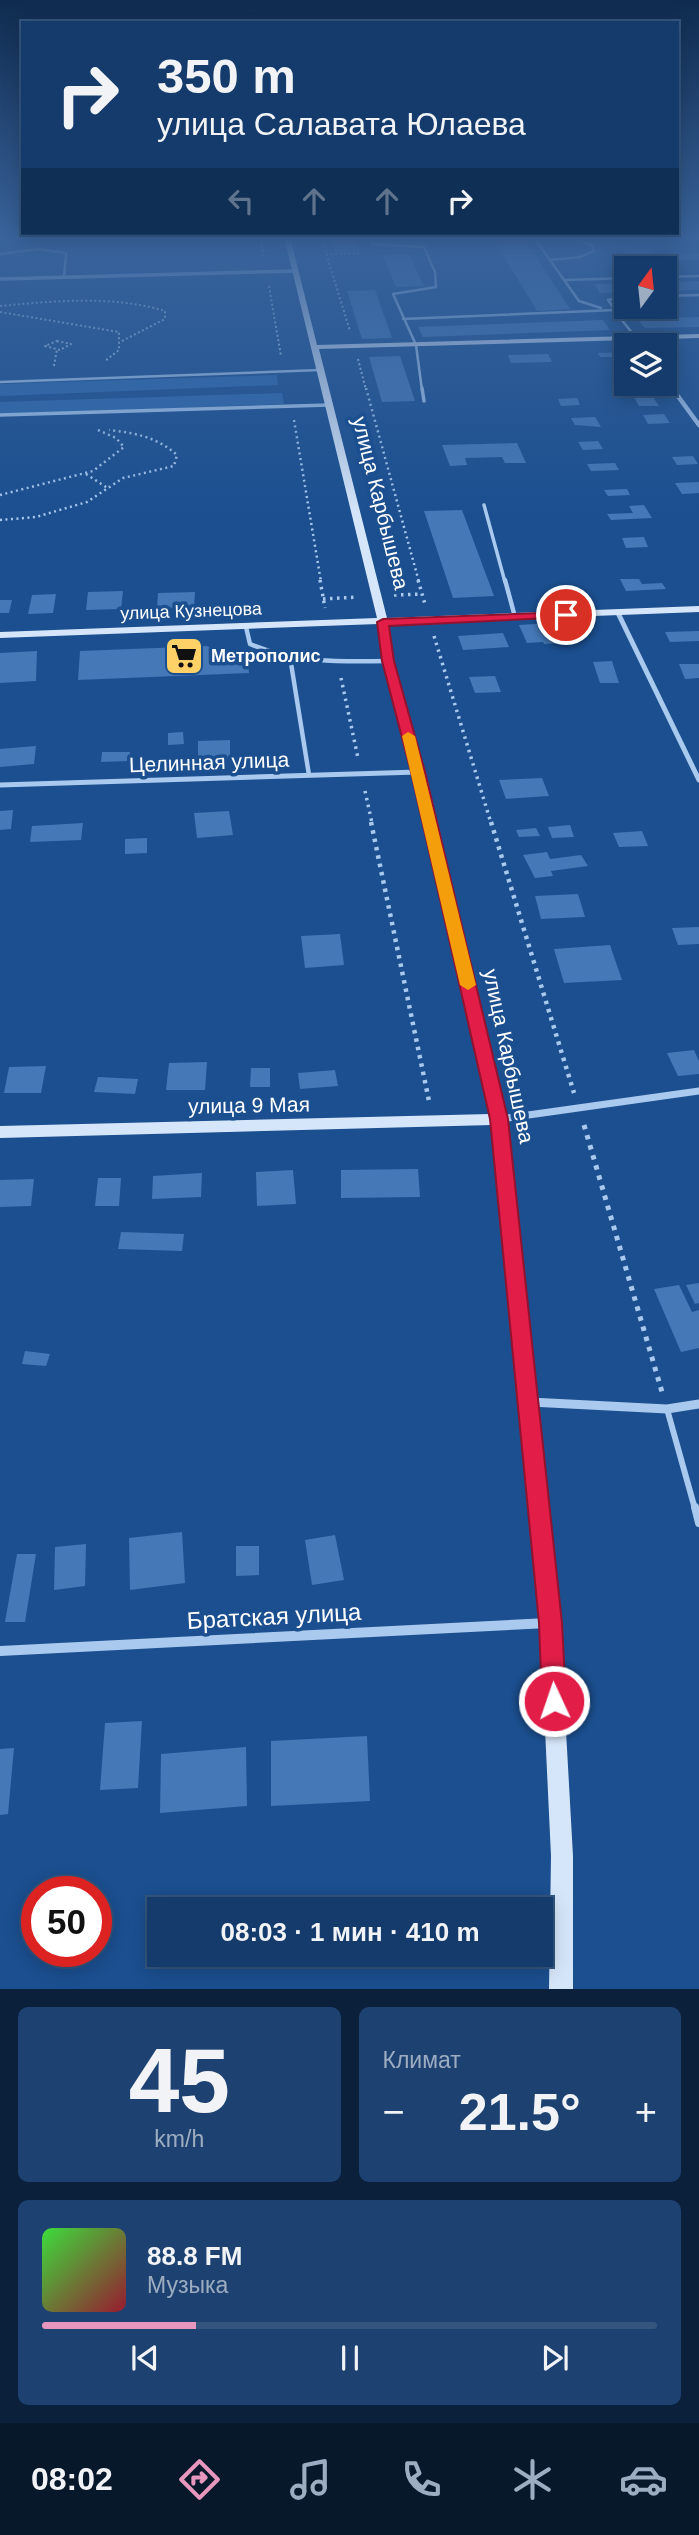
<!DOCTYPE html>
<html lang="ru">
<head>
<meta charset="utf-8">
<style>
	:root { --surface:#143b6b; --page:#1d4271; --text:#f1f3f6; --muted:#9dadc1; --line:#33557e; --accent:#e797bd }
	body { margin:0; font-family:Helvetica,sans-serif; background:var(--page); color:var(--text); height:100vh; display:flex; flex-direction:column; font-size:26px; white-space:nowrap }
	* { box-sizing:border-box; margin:0 }
	p { font-size:23px; color:var(--muted) }
	.icon { flex:none; width:38px; height:38px; fill:none; stroke:currentColor; stroke-width:2; stroke-linecap:round; stroke-linejoin:round }
	.map { position:relative; height:1989px; overflow:hidden }
	.sheet { display:flex; flex-direction:column; gap:18px; padding:18px; background:#0b203b; flex:1 }
	.sheet>* { flex:none }
	.hud { position:absolute; left:21px; top:21px; width:658px; height:214px; border-radius:0px; box-shadow:0 4px 18px #0003,0 0 0 2px var(--line); background:#143b6b; color:var(--text); overflow:hidden }
	.needle { width:46px; rotate:15deg }
	.buttons { position:absolute; left:614px; top:256px; display:grid; gap:14px }
	.buttons a { display:grid; place-items:center; width:63px; height:63px; border-radius:0px; background:var(--surface); box-shadow:0 4px 18px #0003,0 0 0 2px var(--line); font-size:35px }
	.speed { position:absolute; left:21px; top:1876px; display:flex; gap:14px; font-size:35px; font-weight:700; text-align:center }
	.speed>* { display:grid; place-content:center; width:91px; height:91px; border-radius:50%; background:var(--surface); box-shadow:0 4px 18px #0003,0 0 0 2px var(--line); line-height:1 }
	.speed .limit { border:10px solid #d22; background:#fff; color:#111 }
	.pin { position:absolute; display:grid; place-items:center; width:60px; height:60px; color:#fff; margin:-30px; border:4px solid #fff; border-radius:50%; box-shadow:0 2px 7px #0007 }
	.me { position:absolute; width:77px; margin:-38px; rotate:357deg; stroke-linejoin:round; filter:drop-shadow(0 0 5px #0008) }
	.turn { display:flex; align-items:center; gap:24px; height:147px; padding:0 21px; font-size:32px }
	.turn .icon { width:91px; height:91px; stroke-width:2.5 }
	.turn b { display:block; font-size:49px; line-height:60px }
	.lanes { display:flex; align-items:center; height:66px; padding:0 21px; background:#0003; justify-content:center; gap:35px; direction:ltr }
	.lanes .off { opacity:.35 }
	.big { font-size:52px; font-weight:700; line-height:1.1 }
	.sheet .widget { flex:1; display:flex; flex-direction:column; justify-content:center; gap:10px; min-width:0; padding:0 24px; border-radius:10px; background:var(--page) }
	.sheet .dial { align-items:center; gap:0 }
	.dial b { font-size:91px; line-height:1 }
	.song { display:flex; align-items:center; gap:21px }
	.cover { width:84px; height:84px; border-radius:10px; background:linear-gradient(135deg,hsl(120 70% 55%),hsl(350 70% 35%)) }
	.played { height:7px; border-radius:4px; background:linear-gradient(90deg,var(--accent) 25%,var(--line) 25%) }
	.keys { display:flex; justify-content:space-around; direction:ltr }
	.heat { display:flex; justify-content:space-between; align-items:center; font-size:38px; direction:ltr }
	.sheet .tiles { flex:1; display:grid; gap:18px; grid-template-columns:1fr 1fr }
	.widget:last-child { grid-column:span 2 }
	.trip { position:absolute; left:147px; top:1897px; width:406px; height:70px; border-radius:0px; background:var(--surface); box-shadow:0 4px 18px #0003,0 0 0 2px var(--line); font-weight:700; line-height:70px; text-align:center }
	.dock { display:flex; height:112px; justify-content:space-around; align-items:center; background:#08182b; color:var(--muted) }
	.dock .icon { width:49px; height:49px }
	.dock .active { color:var(--accent) }
	.dock b { font-size:32px; color:var(--text) }
	.map>svg:first-child { display:block }
	.green { fill:#2e69ad }
	.building { fill:#4478b7 }
	.lines { fill:none; stroke-linecap:round; stroke-linejoin:round }
	.path-far4 { stroke:#a9c9ee; stroke-width:2; stroke-dasharray:2 2.5; stroke-linecap:butt }
	.path-far3 { stroke:#a9c9ee; stroke-width:2.5; stroke-dasharray:2 3.5; stroke-linecap:butt }
	.path-far2 { stroke:#a9c9ee; stroke-width:3.5; stroke-dasharray:2.5 4.5; stroke-linecap:butt }
	.path-far1 { stroke:#a9c9ee; stroke-width:4.5; stroke-dasharray:3.5 5; stroke-linecap:butt }
	.path { stroke:#a9c9ee; stroke-width:5; stroke-dasharray:4.5 6; stroke-linecap:butt }
	.lane-far4 { stroke:#a9c9ee; stroke-width:2.5 }
	.lane-far3 { stroke:#a9c9ee; stroke-width:3.5 }
	.lane-far2 { stroke:#a9c9ee; stroke-width:4.5 }
	.lane-far1 { stroke:#a9c9ee; stroke-width:6 }
	.lane { stroke:#a9c9ee; stroke-width:8 }
	.street-far5 { stroke:#a9c9ee; stroke-width:3.5 }
	.street-far4 { stroke:#a9c9ee; stroke-width:4.5 }
	.street-far3 { stroke:#a9c9ee; stroke-width:5 }
	.street-far2 { stroke:#a9c9ee; stroke-width:7 }
	.street-far1 { stroke:#a9c9ee; stroke-width:9 }
	.street { stroke:#a9c9ee; stroke-width:10 }
	.secondary { fill:#d6e6fa; fill-rule:evenodd }
	.route { fill:#e11d48; stroke:#92132f; stroke-width:2 }
	.slow { fill:#f59e0b }
	.labels { text-anchor:middle; dominant-baseline:central; stroke-width:7; stroke-linejoin:round; paint-order:stroke }
	.far-street-label { font-size:18px; fill:#fff; stroke:#1b4f8f }
	.far-poi-label { font-size:18px; font-weight:bold; fill:#fff; stroke:#1b4f8f; text-anchor:start }
	.street-label { font-size:21px; fill:#fff; stroke:#1b4f8f }
	.near-street-label { font-size:24px; fill:#fff; stroke:#1b4f8f }
</style>
</head>
<body>
<div class="map">
<svg width="699" height="1989" viewBox="0 0 699 1989">
	<rect width="100%" height="100%" fill="#1b4f8f"/>
	<g class="green">
		<polygon points="277,375 278,385 0,396 0,384"/>
		<polygon points="282,393 284,404 0,415 0,402"/>
	</g>
	<g class="building">
		<polygon points="329,237 355,237 361,251 335,252"/>
		<polygon points="523,237 570,309 537,311 493,238"/>
		<polygon points="651,248 655,254 699,253 699,260 632,262 623,249"/>
		<polygon points="409,254 424,286 396,287 383,255"/>
		<polygon points="699,281 699,290 665,291 665,282"/>
		<polygon points="626,283 626,292 600,293 594,284"/>
		<polygon points="375,290 392,338 362,339 347,291"/>
		<polygon points="699,317 699,327 645,328 637,319"/>
		<polygon points="603,320 610,330 423,337 418,327"/>
		<polygon points="626,352 626,362 616,362 613,357 600,357 598,353"/>
		<polygon points="548,354 552,362 511,363 508,355"/>
		<polygon points="400,356 415,401 382,402 369,357"/>
		<polygon points="634,397 653,397 659,406 639,406"/>
		<polygon points="577,398 580,405 561,406 558,399"/>
		<polygon points="664,414 670,423 648,424 643,415"/>
		<polygon points="595,417 601,427 575,425 571,418"/>
		<polygon points="598,441 603,449 583,450 578,442"/>
		<polygon points="517,443 526,463 505,463 502,457 465,458 467,465 450,466 442,445"/>
		<polygon points="693,456 698,464 677,465 672,457"/>
		<polygon points="615,463 619,470 591,471 587,464"/>
		<polygon points="699,482 699,493 682,494 675,483"/>
		<polygon points="627,489 630,495 608,496 604,490"/>
		<polygon points="644,505 652,518 611,520 607,514 633,513 629,506"/>
		<polygon points="462,510 494,596 453,598 424,511"/>
		<polygon points="644,537 648,547 626,548 622,538"/>
		<polygon points="620,579 639,579 642,584 662,583 666,589 626,591"/>
		<polygon points="123,591 121,609 86,610 88,592"/>
		<polygon points="195,592 194,607 157,608 158,593"/>
		<polygon points="56,594 53,613 28,614 32,595"/>
		<polygon points="0,600 12,600 9,613 0,613"/>
		<polygon points="580,621 586,634 585,636 566,636 569,643 544,644 543,642 527,643 519,625"/>
		<polygon points="699,631 699,641 670,642 665,632"/>
		<polygon points="503,633 509,647 463,650 458,636"/>
		<polygon points="207,646 248,663 249,673 78,680 80,651"/>
		<polygon points="37,651 36,681 0,683 0,653"/>
		<polygon points="612,661 619,683 600,683 593,662"/>
		<polygon points="679,664 699,664 699,678 685,679"/>
		<polygon points="495,676 501,692 475,693 469,677"/>
		<polygon points="183,732 184,744 168,745 168,733"/>
		<polygon points="230,740 230,758 198,759 198,741"/>
		<polygon points="36,746 34,764 0,767 0,749"/>
		<polygon points="102,752 130,752 129,761 101,762"/>
		<polygon points="181,760 181,769 165,770 165,761"/>
		<polygon points="542,778 549,796 506,799 499,780"/>
		<polygon points="13,810 11,829 0,830 0,811"/>
		<polygon points="229,811 233,835 197,838 194,813"/>
		<polygon points="83,823 81,840 30,842 32,826"/>
		<polygon points="570,825 574,837 552,838 548,827"/>
		<polygon points="536,828 540,836 519,837 516,830"/>
		<polygon points="642,831 648,846 619,847 613,833"/>
		<polygon points="147,838 147,853 125,854 125,839"/>
		<polygon points="547,852 550,859 581,855 588,866 551,871 553,876 535,878 523,855"/>
		<polygon points="578,894 585,917 541,919 535,896"/>
		<polygon points="699,927 699,944 678,945 672,928"/>
		<polygon points="340,934 344,965 305,968 301,936"/>
		<polygon points="610,945 622,980 564,983 554,949"/>
		<polygon points="694,1050 699,1061 699,1074 678,1076 667,1053"/>
		<polygon points="207,1062 205,1090 166,1090 169,1063"/>
		<polygon points="46,1066 41,1093 4,1093 9,1067"/>
		<polygon points="251,1068 270,1068 270,1087 250,1087"/>
		<polygon points="335,1070 338,1086 300,1089 298,1073"/>
		<polygon points="98,1077 138,1079 135,1094 94,1092"/>
		<polygon points="418,1169 420,1197 341,1198 341,1170"/>
		<polygon points="293,1170 296,1204 257,1206 256,1172"/>
		<polygon points="202,1173 201,1197 152,1199 153,1176"/>
		<polygon points="98,1178 121,1178 119,1206 95,1206"/>
		<polygon points="34,1179 31,1206 0,1207 0,1180"/>
		<polygon points="121,1232 184,1234 182,1251 118,1249"/>
		<polygon points="699,1283 699,1303 695,1304 686,1285"/>
		<polygon points="679,1285 692,1312 699,1310 699,1348 681,1352 654,1289"/>
		<polygon points="25,1351 50,1354 46,1366 22,1364"/>
		<polygon points="182,1532 185,1583 130,1590 129,1538"/>
		<polygon points="335,1535 344,1580 312,1585 305,1540"/>
		<polygon points="86,1544 85,1586 54,1590 55,1547"/>
		<polygon points="236,1546 259,1546 259,1575 236,1576"/>
		<polygon points="17,1554 36,1554 25,1622 5,1622"/>
		<polygon points="142,1721 138,1788 100,1790 105,1723"/>
		<polygon points="367,1736 370,1801 271,1806 271,1741"/>
		<polygon points="246,1747 247,1806 160,1813 161,1754"/>
		<polygon points="14,1748 8,1814 0,1815 0,1749"/>
	</g>
	<g class="lines">
		<g class="path-far4">
			<polyline points="260,237 264,257"/>
			<polyline points="321,237 350,331"/>
			<polyline points="326,254 362,253"/>
			<polyline points="269,286 281,356"/>
			<path d="M0,306C55,301 112,295 165,311V319L122,341"/>
			<polyline points="0,312 119,332 119,350 105,361"/>
			<polygon points="57,341 71,344 60,350 45,346"/>
			<polyline points="358,359 366,390"/>
			<polyline points="54,366 57,349"/>
		</g>
		<g class="path-far3">
			<polyline points="366,388 419,582"/>
			<polyline points="294,420 321,582"/>
			<polyline points="86,474 109,489"/>
			<polyline points="0,495 93,471 124,447 116,438 98,430"/>
			<path d="M0,520L36,517L87,502L123,478L174,466L177,455C157,437 135,433 109,430"/>
		</g>
		<g class="path-far2">
			<polyline points="320,580 325,608"/>
			<polyline points="418,580 425,604"/>
			<polyline points="394,595 422,594"/>
			<polyline points="323,599 358,597"/>
			<polyline points="434,636 491,823"/>
			<polyline points="341,678 358,758"/>
			<polyline points="365,791 372,823"/>
		</g>
		<g class="path-far1">
			<polyline points="371,822 429,1101"/>
			<polyline points="491,822 574,1093"/>
		</g>
		<polyline class="path" points="584,1125 662,1392"/>
		<g class="lane-far4">
			<polyline points="370,237 372,244 424,247 435,272 436,287 393,294 416,345 422,390"/>
			<polyline points="572,237 535,239 579,301 601,308"/>
			<polyline points="0,254 39,249 66,253 64,278"/>
			<polyline points="551,260 580,257 594,251 592,245 572,238"/>
			<polyline points="665,277 699,276"/>
			<polyline points="566,280 626,278"/>
			<polyline points="665,296 699,295"/>
			<polyline points="614,310 636,338"/>
			<polyline points="615,310 608,300 626,297"/>
			<polyline points="403,319 615,310"/>
			<polyline points="0,382 320,370"/>
		</g>
		<g class="lane-far3">
			<polyline points="422,388 424,401"/>
			<polyline points="0,415 329,405"/>
			<polyline points="484,505 505,582"/>
		</g>
		<g class="lane-far2">
			<polyline points="505,580 515,617"/>
			<path d="M246,627L250,644C295,663 340,662 388,661"/>
			<polyline points="290,657 309,775"/>
		</g>
		<polyline class="lane-far1" points="667,1409 695,1509"/>
		<polyline class="lane" points="695,1507 699,1523"/>
		<g class="street-far5">
			<polyline points="0,279 295,271"/>
			<polyline points="636,338 641,345"/>
			<polyline points="665,378 674,390"/>
		</g>
		<polyline class="street-far4" points="672,388 699,425"/>
		<g class="street-far3">
			<polyline points="618,613 699,780"/>
			<polyline points="0,785 418,772"/>
		</g>
		<polyline class="street-far2" points="500,1119 699,1091"/>
		<polyline class="street-far1" points="530,1402 667,1409 699,1404"/>
		<polyline class="street" points="0,1651 548,1623"/>
		<polygon class="secondary" points="284,237 290,237 317,345 699,334 699,338 319,349 387,618 699,606 699,612 388,624 393,661 424,772 507,1119 560,1623 573,1856 573,1989 549,1989 551,1856 540,1623 492,1125 0,1138 0,1126 490,1114 412,772 383,661 378,624 0,638 0,632 377,618"/>
	</g>
	<linearGradient id="sky" x2="0" y2="1"><stop stop-color="#0f2b4f"/><stop offset="0.46" stop-color="#39639b"/><stop offset="1" stop-color="#39639b" stop-opacity="0"/></linearGradient>
	<rect width="699" height="515" fill="url(#sky)"/>
	<polygon class="route" points="566,612 570,613 570,617 389,626 394,661 425,772 508,1119 562,1623 566,1701 563,1710 554,1713 546,1710 542,1701 539,1623 490,1119 411,772 382,661 377,622 383,619"/>
	<polygon class="slow" points="408,732 415,736 476,985 468,990 460,985 402,736"/>
	<defs>
		<symbol id="supermarket-square" viewBox="-11 -11 22 22"><rect x="-9" y="-9" width="18" height="18" rx="4" fill="#ffd166" stroke="#1b4f8f"/><path d="M-6-5.5h2.5l.6 2H6L4.5 2H-2.5L-4.4-4H-6ZM-1.5 3.2a1.3 1.3 0 1 0 .1 0ZM3 3.2a1.3 1.3 0 1 0 .1 0Z" fill="#111"/></symbol>
	</defs>
	<g fill-rule="evenodd">
		<use href="#supermarket-square" x="162" y="634" width="44" height="44"/>
	</g>
	<g class="labels">
		<g class="far-street-label">
			<text transform="translate(191 611) rotate(-2)">улица Кузнецова</text>
		</g>
		<g class="far-poi-label">
			<text x="211" y="656">Метрополис</text>
		</g>
		<g class="street-label">
			<text transform="translate(381 503) rotate(76)">улица Карбышева</text>
			<text transform="translate(209 762) rotate(-2)">Целинная улица</text>
			<text transform="translate(509 1056) rotate(78)">улица Карбышева</text>
			<text transform="translate(249 1105) rotate(-1)">улица 9 Мая</text>
		</g>
		<g class="near-street-label">
			<text transform="translate(274 1616) rotate(-3)">Братская улица</text>
		</g>
	</g>
</svg>
<div class="buttons">
<a><svg class="needle" viewBox="-14 -14 28 28"><path d="M0-13l5 13h-10z" fill="#e53935"/><path d="M0 13l5-13h-10z" fill="#9dadc1"/></svg></a>
<a><svg class="icon" aria-label="layers" viewBox="0 0 24 24"><path d="M12 4l9 5-9 5-9-5zM3 14l9 5 9-5"/></svg></a>
</div>
<div class="speed"><div class="limit">50</div></div>
<div class="pin" style="left:566px;top:615px;background:#d93025"><svg class="icon" aria-label="arrive" viewBox="0 0 24 24"><path d="M6 21V4h12l-3 4 3 4H6"/></svg></div>
<svg class="me" style="left:554px;top:1701px" viewBox="-20 -20 40 40"><circle r="17" fill="#e11d48" stroke="#fff" stroke-width="3"/><path d="M0-11L8 9 0 5-8 9z" fill="#fff"/></svg>
<div class="trip">08:03 · 1 мин · 410 m</div>
<div class="hud">
<div class="turn"><svg class="icon" aria-label="right" viewBox="0 0 24 24"><path d="M7 20v-9h11M14 6l5 5-5 5"/></svg><div><b>350 m</b>улица Салавата Юлаева</div></div>
<div class="lanes"><svg class="icon off" aria-label="left" viewBox="0 0 24 24"><path d="M17 20v-9H6M10 6l-5 5 5 5"/></svg><svg class="icon off" aria-label="ahead" viewBox="0 0 24 24"><path d="M12 20V5M6 11l6-6 6 6"/></svg><svg class="icon off" aria-label="ahead" viewBox="0 0 24 24"><path d="M12 20V5M6 11l6-6 6 6"/></svg><svg class="icon" aria-label="right" viewBox="0 0 24 24"><path d="M7 20v-9h11M14 6l5 5-5 5"/></svg></div>
</div>
</div>
<section class="sheet">
<div class="tiles">
<div class="widget dial"><b>45</b><p>km/h</p></div>
<div class="widget"><p>Климат</p>
<div class="heat"><a>−</a><b class="big">21.5°</b><a>+</a></div>
</div>
<div class="widget">
<div class="song"><i class="cover"></i><div><b>88.8 FM</b><p>Музыка</p></div></div>
<div class="played"></div>
<div class="keys"><svg class="icon" aria-label="previous" viewBox="0 0 24 24"><path d="M18 5L8 12l10 7zM5 5v14"/></svg><svg class="icon" aria-label="pause" viewBox="0 0 24 24"><path d="M8 5v14M16 5v14"/></svg><svg class="icon" aria-label="next" viewBox="0 0 24 24"><path d="M6 5l10 7-10 7zM19 5v14"/></svg></div>
</div>
</div>
</section>
<nav class="dock">
<b>08:02</b>
<svg class="icon active" aria-label="directions" viewBox="0 0 24 24"><path d="M12 3l9 9-9 9-9-9zM9 14v-3h6M13 9l2 2-2 2"/></svg>
<svg class="icon" aria-label="music" viewBox="0 0 24 24"><path d="M9 18V5l10-2v13"/><circle cx="6" cy="18" r="3"/><circle cx="16" cy="16" r="3"/></svg>
<svg class="icon" aria-label="phone" viewBox="0 0 24 24"><path d="M5 4h4l2 5-3 2q2 4 5 5l2-3 5 2v4C11 20 4 13 5 4z"/></svg>
<svg class="icon" aria-label="climate" viewBox="0 0 24 24"><path d="M12 3v18M4 7l16 10M4 17L20 7"/></svg>
<svg class="icon" aria-label="car" viewBox="0 0 24 24"><path d="M5 17H2v-5l4-1 3-4h7l3 4 3 1v5h-3M9 17h6M6 11h13"/><circle cx="7" cy="17" r="2"/><circle cx="17" cy="17" r="2"/></svg>
</nav>
</body>
</html>
